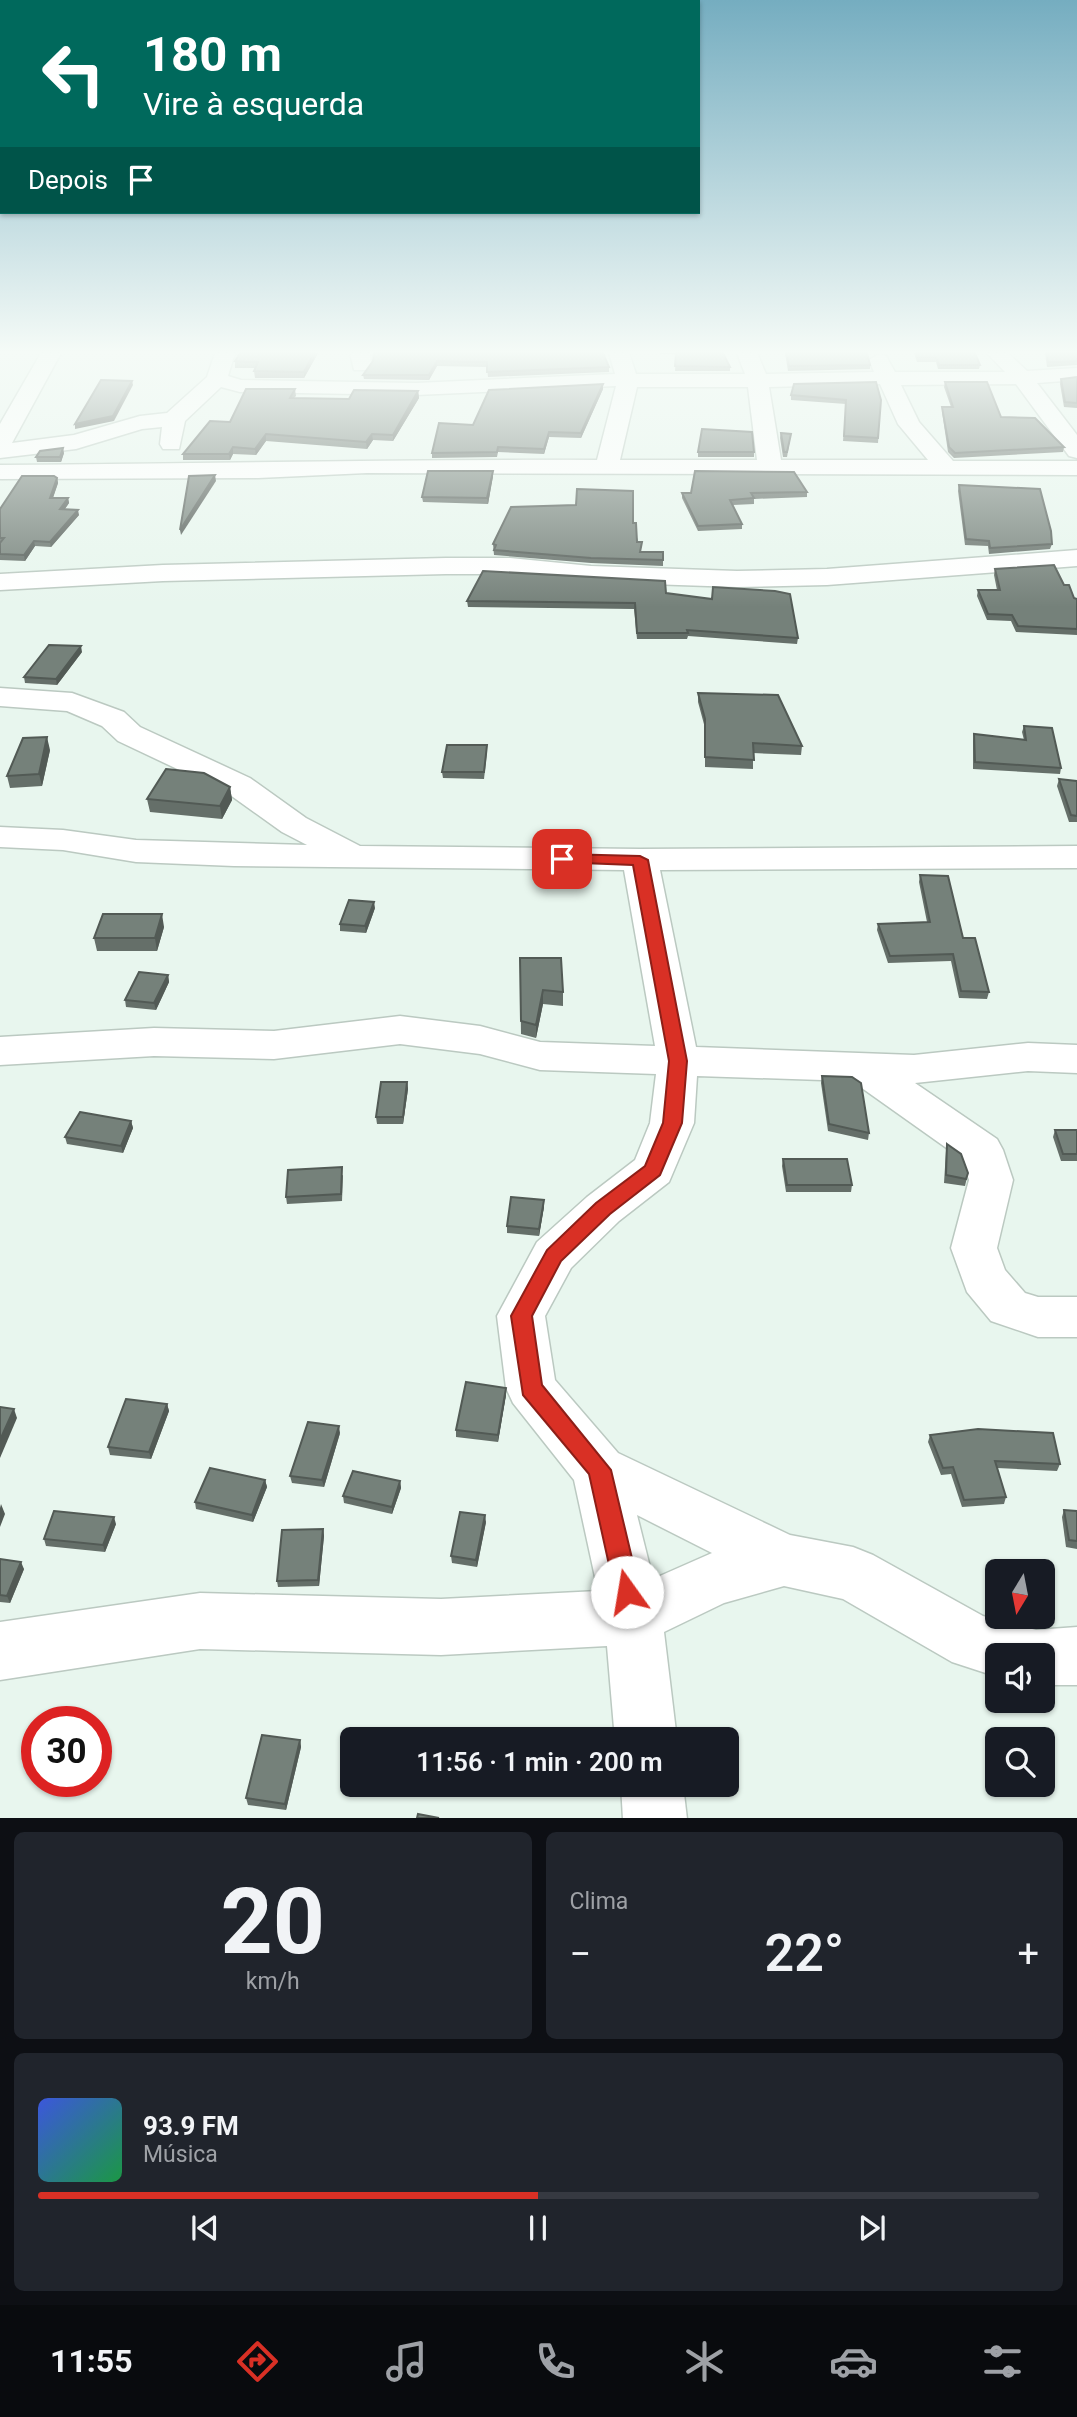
<!DOCTYPE html>
<html lang="pt">
<head>
<meta charset="utf-8">
<style>
	:root { --surface:#171b24; --page:#20242c; --text:#f1f3f6; --muted:#9ea1a6; --line:#363941; --accent:#d93025 }
	body { margin:0; font-family:Roboto,sans-serif; background:var(--page); color:var(--text); height:100vh; display:flex; flex-direction:column; font-size:26px; white-space:nowrap }
	* { box-sizing:border-box; margin:0 }
	p { font-size:23px; color:var(--muted) }
	.icon { flex:none; width:38px; height:38px; fill:none; stroke:currentColor; stroke-width:2; stroke-linecap:round; stroke-linejoin:round }
	.map { position:relative; height:1818px; overflow:hidden }
	.panel { display:flex; flex-direction:column; gap:14px; padding:14px; background:#0d0f14; flex:1 }
	.panel>* { flex:none }
	.guide { position:absolute; left:0px; top:0px; width:700px; height:214px; box-shadow:0 2px 5px #0004; background:#00695c; color:#fff; overflow:hidden }
	.needle { width:46px; rotate:190deg }
	.buttons { position:absolute; left:985px; top:1559px; display:grid; gap:14px }
	.buttons a { display:grid; place-items:center; width:70px; height:70px; border-radius:10px; background:var(--surface); box-shadow:0 2px 5px #0004; font-size:35px }
	.speed { position:absolute; left:21px; top:1706px; display:flex; gap:14px; font-size:35px; font-weight:700; text-align:center }
	.speed>* { display:grid; place-content:center; width:91px; height:91px; border-radius:50%; background:var(--surface); box-shadow:0 2px 5px #0004; line-height:1 }
	.speed .limit { border:10px solid #d22; background:#fff; color:#111 }
	.pin { position:absolute; display:grid; place-items:center; width:60px; height:60px; color:#fff; margin:-30px; border-radius:14px; box-shadow:0 4px 10px #0006 }
	.me { position:absolute; width:77px; margin:-38px; rotate:347deg; stroke-linejoin:round; filter:drop-shadow(0 0 5px #0008) }
	.turn { display:flex; align-items:center; gap:24px; height:147px; padding:0 28px; font-size:32px }
	.turn .icon { width:91px; height:91px; stroke-width:2.5 }
	.turn b { display:block; font-size:49px; line-height:60px }
	.then { display:flex; align-items:center; height:66px; padding:0 28px; background:#0003; gap:14px; font-size:26px }
	.big { font-size:52px; font-weight:600; line-height:1.1 }
	.panel .card { flex:1; display:flex; flex-direction:column; justify-content:center; gap:10px; min-width:0; padding:0 24px; border-radius:10px; background:var(--page) }
	.panel .dial { align-items:center; gap:0 }
	.dial b { font-size:91px; line-height:1 }
	.song { display:flex; align-items:center; gap:21px }
	.cover { width:84px; height:84px; border-radius:10px; background:linear-gradient(135deg,hsl(230 70% 55%),hsl(140 70% 35%)) }
	.played { height:7px; border-radius:4px; background:linear-gradient(90deg,var(--accent) 50%,var(--line) 50%) }
	.keys { display:flex; justify-content:space-around; direction:ltr }
	.heat { display:flex; justify-content:space-between; align-items:center; font-size:38px; direction:ltr }
	.panel .tiles { flex:1; display:grid; gap:14px; grid-template-columns:1fr 1fr }
	.card:last-child { grid-column:span 2 }
	.trip { position:absolute; left:340px; top:1727px; width:399px; height:70px; border-radius:10px; background:var(--surface); box-shadow:0 2px 5px #0004; font-weight:600; line-height:70px; text-align:center }
	.dock { display:flex; height:112px; justify-content:space-around; align-items:center; background:#090b0e; color:var(--muted) }
	.dock .icon { width:49px; height:49px }
	.dock .current { color:var(--accent) }
	.dock b { font-size:32px; color:var(--text) }
	.map>svg:first-child { display:block }
	.lines { fill:none; stroke-linecap:round; stroke-linejoin:round }
	.minor-casing { stroke:#bbc9c1; stroke-width:3 }
	.minor { fill:#fff; fill-rule:evenodd }
	.wall { fill:#656f69 }
	.shaded-wall { fill:#525a55 }
	.building { fill:#75817a; stroke:#525a55; stroke-width:2 }
	.route { fill:#d93025; stroke:#8d1f18; stroke-width:2 }
</style>
</head>
<body>
<div class="map">
<svg width="1077" height="1819" viewBox="0 0 1077 1819">
	<rect width="100%" height="100%" fill="#e8f6ee"/>
	<g class="lines">
		<defs>
			<g id="minor">
				<path d="M41,353H61L12,443L74,435L140,416L167,413L207,377L215,353H235L228,376L241,380L416,383L615,374L609,353H629L636,374H745L737,353H757L766,374L874,372L869,360L879,354L886,356L895,372H1005L987,353H1008L1027,371L1077,368V380L1037,383L1077,435V458L1069,456L1016,384L901,385L919,422L953,461H1077V475L367,473L258,478L0,479V465C199,464 398,459 597,460L616,386L416,395L240,392L221,387L185,421L179,449H163L160,444L162,427L142,429L76,449L0,458V424ZM880,384L898,424L928,460H781L769,387ZM637,387H748L757,460H620Z"/>
				<polygon points="350,353 370,353 371,366 368,370 354,370"/>
				<polygon points="1077,550 1077,566 827,585 737,587 591,582 510,574 446,574 163,581 0,590 0,574 163,565 446,558 510,558 591,566 737,571 827,569"/>
				<path d="M0,688L72,693L124,712L140,727L250,778L306,818L360,846L640,849L1077,846V868L660,870L696,1047L914,1055L1028,1043L1077,1045V1073L1028,1071L915,1083L997,1139L1003,1150L1013,1180L997,1248L1005,1270L1025,1293L1038,1297H1077V1337H1038L991,1321L967,1292L951,1248L969,1180L962,1159L852,1081L697,1076L694,1123L669,1182L619,1221L571,1268L545,1316L555,1380L618,1453L790,1535L853,1547L873,1555L983,1616L1036,1630L1077,1627V1685H1043V1656H998V1677L952,1662L843,1599L784,1586L724,1603L664,1632L677,1740H615L607,1646L441,1655L200,1649L0,1680V1622L200,1593L441,1599L598,1591L574,1480L513,1403L506,1388L497,1316L537,1242L587,1197L635,1160L650,1123L656,1074L540,1070L480,1054L400,1044L274,1059L154,1056L0,1065V1037L154,1028L274,1031L400,1016L480,1026L540,1042L655,1046L624,870L234,866L136,862L63,850L0,847V827L63,830L136,840L307,845L282,832L226,792L118,741L102,726L67,711L0,706ZM637,1515L712,1553L653,1579Z"/>
				<polygon points="621,1785 683,1785 687,1819 623,1819"/>
			</g>
		</defs>
		<use href="#minor" class="minor-casing"/>
		<use href="#minor" class="minor"/>
	</g>
	<g class="wall">
		<polygon points="240,353 318,353 304,378 255,378 254,371 255,368 235,368 235,361"/>
		<polygon points="374,353 609,367 609,372 488,377 487,367 437,366 429,380 364,379 363,375 373,361"/>
		<polygon points="660,353 723,353 730,367 730,371 675,371 676,354 660,354"/>
		<polygon points="785,353 867,353 870,365 870,369 788,371"/>
		<polygon points="914,353 975,353 980,365 979,369 938,369 936,362 917,362"/>
		<polygon points="1045,353 1077,353 1077,365 1047,367"/>
		<polygon points="1077,377 1077,408 1064,407 1060,384 1061,379"/>
		<polygon points="945,382 1001,417 1064,447 1063,452 954,458 948,452 942,412 942,407 951,407 944,387"/>
		<polygon points="603,384 603,389 581,438 549,437 544,454 498,452 497,457 432,458 432,453 473,425"/>
		<polygon points="295,389 296,396 294,398 349,399 418,391 419,398 393,441 373,440 367,449 266,441 256,455 233,454 230,460 183,460 183,454"/>
		<polygon points="791,395 881,400 878,443 843,441 846,404 791,400"/>
		<polygon points="781,433 791,434 787,457 783,457 780,438"/>
		<rect x="698" y="452" width="56" height="5"/>
		<polygon points="64,453 61,462 37,462 36,457"/>
		<polygon points="493,471 493,476 488,504 423,502 422,497"/>
		<polygon points="57,478 58,483 53,498 68,498 69,503 65,509 79,515 51,547 35,546 25,561 0,560 0,509"/>
		<polygon points="959,485 1052,544 1050,549 989,554 988,546 965,545 958,491"/>
		<polygon points="807,492 807,497 754,499 754,504 733,505 742,524 742,529 698,531 682,498 682,493"/>
		<polygon points="576,505 633,523 641,552 663,560 663,566 591,563 494,555 493,544"/>
		<polygon points="995,569 1064,585 1074,598 1077,599 1077,635 1016,632 1011,621 987,620 977,596 978,590 997,590 994,575"/>
		<polygon points="666,593 798,638 797,644 688,636 687,639 637,639 634,609 468,607 467,601"/>
		<polygon points="82,652 57,685 25,683 24,677"/>
		<polygon points="698,693 802,746 801,755 753,753 753,769 705,767 705,728 698,702"/>
		<polygon points="1024,726 1061,768 1060,774 973,769 973,741 974,734 1024,740 1022,732"/>
		<polygon points="50,750 42,786 10,788 7,776"/>
		<polygon points="487,752 484,779 443,778 442,772"/>
		<polygon points="1059,779 1077,781 1077,822 1069,822 1057,786"/>
		<polygon points="230,787 232,800 222,819 150,812 147,799"/>
		<polygon points="920,875 963,938 989,992 987,999 959,998 951,961 888,963 877,930 878,924 927,922 919,882"/>
		<polygon points="375,908 366,933 340,931 340,924"/>
		<polygon points="164,927 157,951 97,951 94,938"/>
		<polygon points="520,958 563,992 563,1006 543,1004 536,1038 521,1034"/>
		<polygon points="168,975 169,982 156,1010 126,1007 125,1000"/>
		<polygon points="822,1076 869,1133 868,1140 828,1131 821,1083"/>
		<polygon points="407,1082 408,1089 403,1124 377,1124 376,1117"/>
		<polygon points="131,1121 133,1128 123,1153 67,1144 65,1137"/>
		<polygon points="1055,1130 1077,1130 1077,1161 1061,1161 1053,1137"/>
		<polygon points="947,1144 968,1173 965,1186 944,1183 946,1151"/>
		<polygon points="783,1159 852,1185 851,1192 786,1192 782,1166"/>
		<polygon points="343,1175 342,1201 287,1204 286,1197"/>
		<polygon points="544,1200 544,1207 539,1236 507,1233 507,1226"/>
		<polygon points="506,1388 506,1395 498,1442 456,1437 456,1430"/>
		<polygon points="167,1404 169,1411 151,1459 110,1455 108,1447"/>
		<polygon points="340,1433 324,1487 292,1483 290,1476"/>
		<polygon points="930,1435 1060,1464 1057,1471 997,1468 1006,1497 1004,1504 962,1507 951,1474 941,1475 928,1442"/>
		<polygon points="265,1480 267,1487 253,1522 196,1509 195,1502"/>
		<polygon points="400,1481 401,1488 392,1514 344,1503 343,1496"/>
		<polygon points="1064,1510 1077,1511 1077,1549 1066,1547 1062,1517"/>
		<polygon points="486,1522 477,1567 452,1563 451,1556"/>
		<polygon points="116,1524 105,1552 46,1546 44,1539"/>
		<polygon points="323,1529 324,1536 319,1586 278,1587 277,1581"/>
		<polygon points="0,1559 24,1569 10,1603 0,1602"/>
		<polygon points="300,1740 301,1747 286,1810 248,1805 246,1798"/>
	</g>
	<g class="shaded-wall">
		<polygon points="314,353 318,353 304,378 304,372"/>
		<polygon points="437,361 437,366 429,380 429,375"/>
		<polygon points="132,381 133,385 114,421 75,429 75,424"/>
		<polygon points="603,384 603,389 581,438 581,433"/>
		<polygon points="418,391 419,398 393,441 393,435"/>
		<polygon points="549,432 549,437 544,454 544,449"/>
		<polygon points="266,434 266,441 256,455 255,449"/>
		<polygon points="372,434 373,440 367,449 366,442"/>
		<polygon points="233,447 233,454 230,460 229,454"/>
		<polygon points="63,448 64,453 61,462 60,457"/>
		<polygon points="493,471 493,476 488,504 487,498"/>
		<polygon points="215,475 216,481 181,535 180,530"/>
		<polygon points="57,478 58,483 51,503 50,498"/>
		<polygon points="68,498 69,503 61,514 60,509"/>
		<polygon points="78,510 79,515 51,547 50,542"/>
		<polygon points="34,541 35,546 25,561 24,555"/>
		<polygon points="81,646 82,652 57,685 56,679"/>
		<polygon points="47,737 50,750 42,786 39,774"/>
		<polygon points="230,787 232,800 222,819 220,806"/>
		<polygon points="374,902 375,908 366,933 365,926"/>
		<polygon points="162,914 164,927 157,951 155,938"/>
		<polygon points="168,975 169,982 156,1010 154,1003"/>
		<polygon points="543,990 543,1004 536,1038 536,1025"/>
		<polygon points="407,1082 408,1089 403,1124 403,1117"/>
		<polygon points="131,1121 133,1128 123,1153 121,1146"/>
		<polygon points="544,1200 544,1207 539,1236 539,1229"/>
		<polygon points="506,1388 506,1395 498,1442 498,1435"/>
		<polygon points="167,1404 169,1411 151,1459 149,1452"/>
		<polygon points="14,1409 17,1418 0,1458 0,1440"/>
		<polygon points="339,1426 340,1433 324,1487 322,1480"/>
		<polygon points="265,1480 267,1487 253,1522 252,1515"/>
		<polygon points="400,1481 401,1488 392,1514 392,1507"/>
		<polygon points="1,1504 5,1514 0,1527 0,1508"/>
		<polygon points="485,1515 486,1522 477,1567 476,1560"/>
		<polygon points="114,1517 116,1524 105,1552 103,1545"/>
		<polygon points="323,1529 324,1536 319,1586 318,1580"/>
		<polygon points="21,1562 24,1569 10,1603 7,1596"/>
		<polygon points="300,1740 301,1747 286,1810 285,1804"/>
	</g>
	<g class="building">
		<polygon points="240,353 314,353 304,372 254,371 258,362 235,361"/>
		<polygon points="374,353 603,353 609,367 487,372 487,362 437,361 429,375 363,375 373,361"/>
		<polygon points="676,353 723,353 730,367 675,366"/>
		<polygon points="786,353 867,353 870,365 789,366"/>
		<polygon points="916,353 975,353 980,365 939,365 936,357 918,357"/>
		<polygon points="1047,353 1077,353 1077,361 1048,362"/>
		<polygon points="1077,377 1077,403 1065,402 1061,379"/>
		<polygon points="101,380 132,381 113,416 75,424"/>
		<polygon points="876,382 881,400 878,438 844,436 846,400 791,395 794,384"/>
		<polygon points="945,382 987,382 1001,417 1035,418 1064,447 955,453 949,447 942,407 953,407"/>
		<polygon points="603,384 581,433 549,432 544,449 498,447 497,452 432,453 439,423 473,425 489,390"/>
		<polygon points="246,389 295,389 290,398 349,399 354,390 418,391 393,435 372,434 366,442 266,434 255,449 233,447 229,454 183,454 210,421 230,422"/>
		<polygon points="702,429 752,432 754,452 698,452"/>
		<polygon points="781,433 791,434 787,452 784,452"/>
		<polygon points="63,448 60,457 36,457 40,451"/>
		<polygon points="428,471 493,471 487,498 422,497"/>
		<polygon points="695,471 794,472 807,492 751,493 754,498 730,500 742,524 698,526 682,493 691,493"/>
		<polygon points="215,475 180,530 189,476"/>
		<polygon points="22,476 54,476 57,478 50,498 68,498 60,509 78,510 50,542 34,541 24,555 0,554 0,543 4,538 0,538 0,509"/>
		<polygon points="959,485 1040,489 1051,531 1052,544 990,548 989,541 966,539"/>
		<polygon points="577,489 633,491 633,523 636,523 637,542 642,542 640,552 663,552 663,560 591,558 494,550 496,545 493,544 511,507 576,505"/>
		<polygon points="1054,565 1064,585 1069,585 1074,598 1077,599 1077,629 1018,626 1012,615 988,614 978,590 1000,590 995,569"/>
		<polygon points="483,571 665,581 666,593 712,599 713,587 775,591 790,594 798,638 687,630 688,633 637,633 635,603 467,601"/>
		<polygon points="49,645 81,646 56,679 24,677"/>
		<polygon points="698,693 778,695 802,746 753,743 754,760 705,757 705,719"/>
		<polygon points="1024,726 1052,728 1061,768 975,762 974,734 1026,740"/>
		<polygon points="47,737 39,774 7,776 23,738"/>
		<polygon points="447,745 487,745 484,772 442,772"/>
		<polygon points="166,769 204,773 230,787 220,806 147,799"/>
		<polygon points="1059,779 1077,781 1077,816 1071,815"/>
		<polygon points="920,875 948,876 963,938 975,938 989,992 961,991 953,954 890,956 878,924 930,922"/>
		<polygon points="349,900 374,902 365,926 340,924"/>
		<polygon points="103,914 162,914 155,938 94,938"/>
		<polygon points="520,958 561,958 563,992 543,990 536,1025 521,1021"/>
		<polygon points="139,972 168,975 154,1003 125,1000"/>
		<polygon points="822,1076 852,1077 861,1083 869,1133 829,1124"/>
		<polygon points="381,1082 407,1082 403,1117 376,1117"/>
		<polygon points="80,1112 131,1121 121,1146 65,1137"/>
		<polygon points="1055,1130 1077,1130 1077,1154 1063,1154"/>
		<polygon points="947,1144 961,1154 968,1173 966,1179 946,1175"/>
		<polygon points="783,1159 847,1159 852,1185 787,1185"/>
		<polygon points="342,1167 341,1194 286,1197 288,1170"/>
		<polygon points="511,1197 544,1200 539,1229 507,1226"/>
		<polygon points="466,1382 506,1388 498,1435 456,1430"/>
		<polygon points="126,1399 167,1404 149,1452 108,1447"/>
		<polygon points="0,1407 14,1409 0,1440"/>
		<polygon points="308,1422 339,1426 322,1480 290,1476"/>
		<polygon points="978,1429 1053,1433 1060,1464 995,1461 1006,1497 964,1500 953,1467 943,1468 930,1435"/>
		<polygon points="210,1468 265,1480 252,1515 195,1502"/>
		<polygon points="353,1471 400,1481 392,1507 343,1496"/>
		<polygon points="1064,1510 1077,1511 1077,1541 1069,1540"/>
		<polygon points="54,1511 114,1517 103,1545 44,1539"/>
		<polygon points="460,1512 485,1515 476,1560 451,1556"/>
		<polygon points="323,1529 318,1580 277,1581 282,1530"/>
		<polygon points="0,1559 21,1562 7,1596 0,1595"/>
		<polygon points="262,1735 300,1740 285,1804 246,1798"/>
		<polygon points="418,1814 439,1818 417,1818"/>
	</g>
	<linearGradient id="sky" x2="0" y2="1"><stop stop-color="#75adc0"/><stop offset="0.58" stop-color="#f5fbf7"/><stop offset="1" stop-color="#f5fbf7" stop-opacity="0"/></linearGradient>
	<rect width="1077" height="607" fill="url(#sky)"/>
	<polygon class="route" points="562,854 640,856 648,860 687,1061 682,1123 660,1175 610,1214 561,1261 532,1316 542,1385 611,1470 640,1592 636,1601 627,1604 618,1601 615,1592 589,1474 523,1395 511,1316 547,1250 596,1203 645,1166 663,1123 669,1061 633,865 557,862 557,856"/>
</svg>
<div class="buttons">
<a><svg class="needle" viewBox="-14 -14 28 28"><path d="M0-13l5 13h-10z" fill="#e53935"/><path d="M0 13l5-13h-10z" fill="#9ea1a6"/></svg></a>
<a><svg class="icon" aria-label="sound" viewBox="0 0 24 24"><path d="M4 9h4l5-4v14l-5-4H4zM17 9q2 3 0 6"/></svg></a>
<a><svg class="icon" aria-label="search" viewBox="0 0 24 24"><circle cx="10" cy="10" r="6"/><path d="M15 15l6 6"/></svg></a>
</div>
<div class="speed"><div class="limit">30</div></div>
<div class="pin" style="left:562px;top:859px;background:#d93025"><svg class="icon" aria-label="arrive" viewBox="0 0 24 24"><path d="M6 21V4h12l-3 4 3 4H6"/></svg></div>
<svg class="me" style="left:627px;top:1592px" viewBox="-20 -20 40 40"><circle r="19" fill="#fff"/><path d="M0-13L10 11 0 6-10 11z" fill="#d93025"/></svg>
<div class="trip">11:56 · 1 min · 200 m</div>
<div class="guide">
<div class="turn"><svg class="icon" aria-label="left" viewBox="0 0 24 24"><path d="M17 20v-9H6M10 6l-5 5 5 5"/></svg><div><b>180 m</b>Vire à esquerda</div></div>
<div class="then">Depois<svg class="icon" aria-label="arrive" viewBox="0 0 24 24"><path d="M6 21V4h12l-3 4 3 4H6"/></svg></div>
</div>
</div>
<section class="panel">
<div class="tiles">
<div class="card dial"><b>20</b><p>km/h</p></div>
<div class="card"><p>Clima</p>
<div class="heat"><a>−</a><b class="big">22°</b><a>+</a></div>
</div>
<div class="card">
<div class="song"><i class="cover"></i><div><b>93.9 FM</b><p>Música</p></div></div>
<div class="played"></div>
<div class="keys"><svg class="icon" aria-label="previous" viewBox="0 0 24 24"><path d="M18 5L8 12l10 7zM5 5v14"/></svg><svg class="icon" aria-label="pause" viewBox="0 0 24 24"><path d="M8 5v14M16 5v14"/></svg><svg class="icon" aria-label="next" viewBox="0 0 24 24"><path d="M6 5l10 7-10 7zM19 5v14"/></svg></div>
</div>
</div>
</section>
<nav class="dock">
<b>11:55</b>
<svg class="icon current" aria-label="directions" viewBox="0 0 24 24"><path d="M12 3l9 9-9 9-9-9zM9 14v-3h6M13 9l2 2-2 2"/></svg>
<svg class="icon" aria-label="music" viewBox="0 0 24 24"><path d="M9 18V5l10-2v13"/><circle cx="6" cy="18" r="3"/><circle cx="16" cy="16" r="3"/></svg>
<svg class="icon" aria-label="phone" viewBox="0 0 24 24"><path d="M5 4h4l2 5-3 2q2 4 5 5l2-3 5 2v4C11 20 4 13 5 4z"/></svg>
<svg class="icon" aria-label="climate" viewBox="0 0 24 24"><path d="M12 3v18M4 7l16 10M4 17L20 7"/></svg>
<svg class="icon" aria-label="car" viewBox="0 0 24 24"><path d="M5 17H2v-5l4-1 3-4h7l3 4 3 1v5h-3M9 17h6M6 11h13"/><circle cx="7" cy="17" r="2"/><circle cx="17" cy="17" r="2"/></svg>
<svg class="icon" aria-label="filters" viewBox="0 0 24 24"><path d="M4 7h16M4 17h16"/><circle cx="9" cy="7" r="2"/><circle cx="15" cy="17" r="2"/></svg>
</nav>
</body>
</html>
